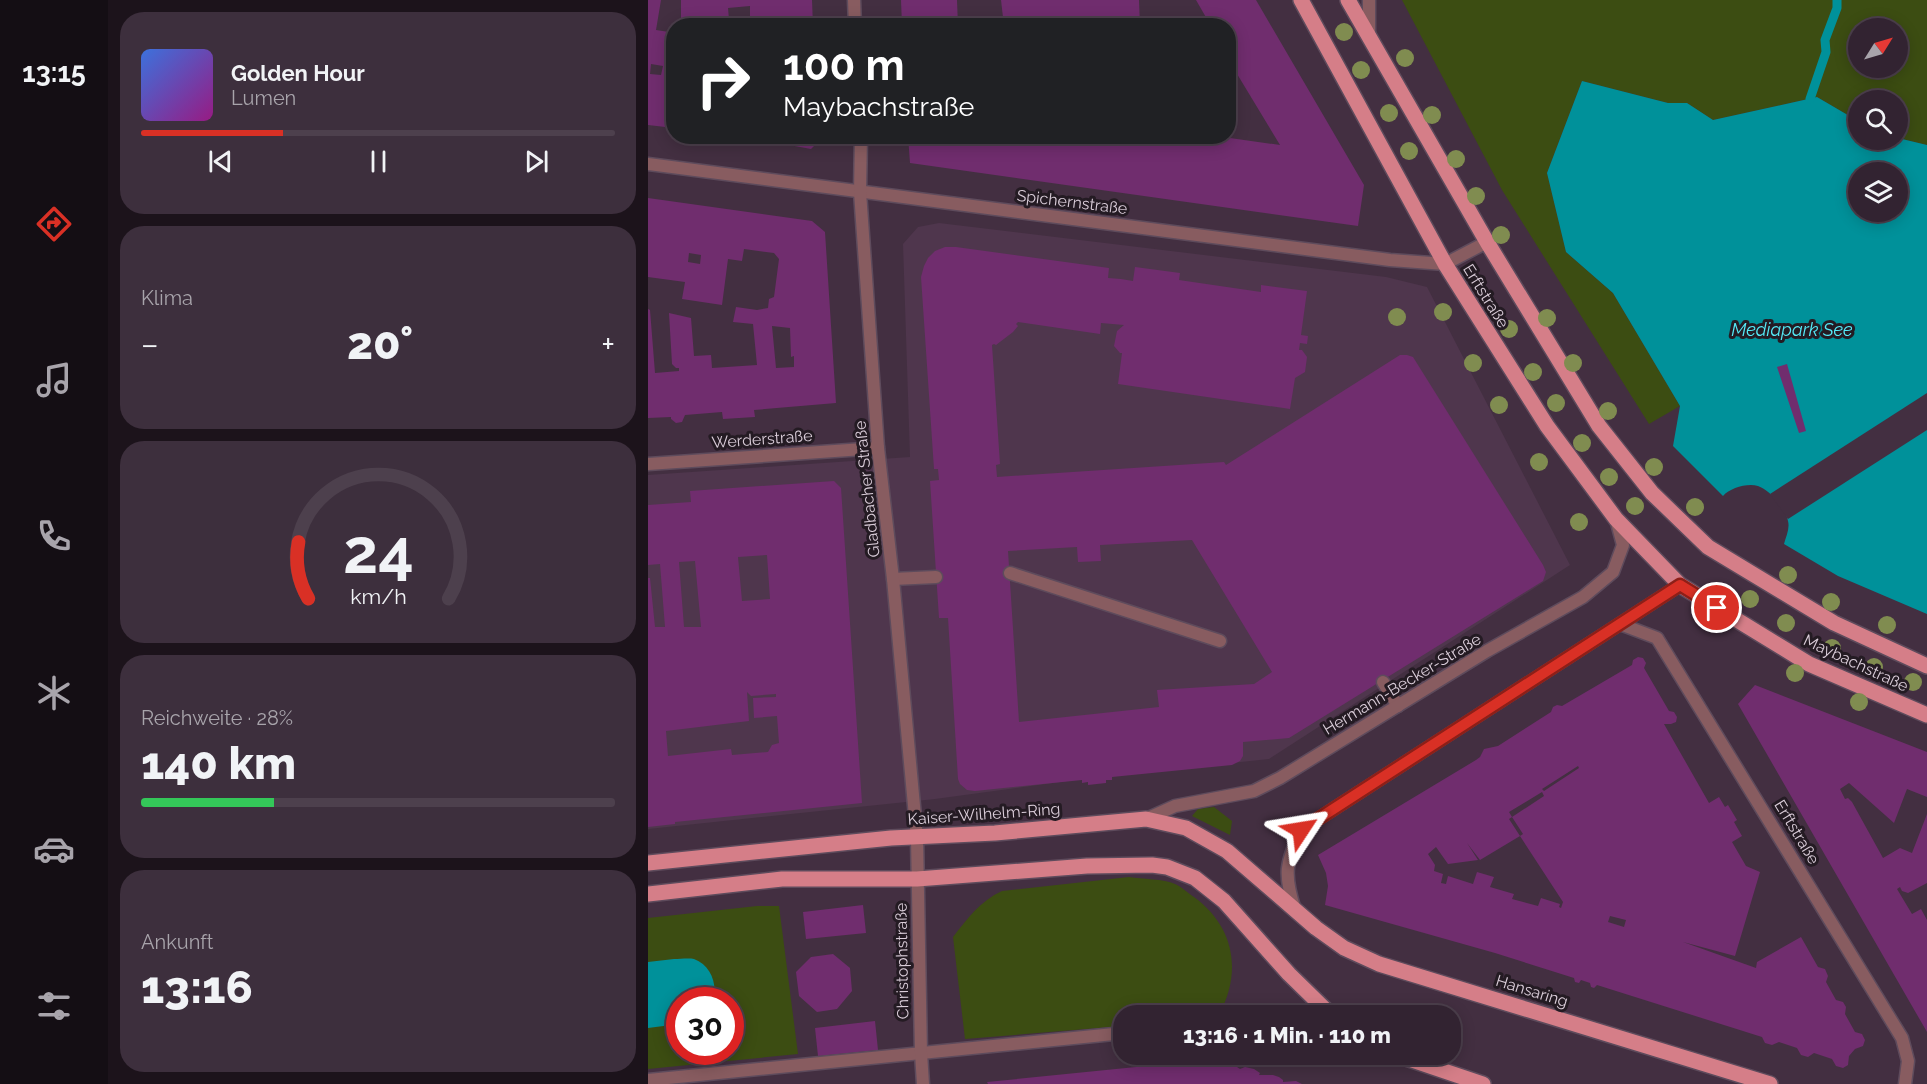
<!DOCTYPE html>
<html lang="de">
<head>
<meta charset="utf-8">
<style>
	:root { --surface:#322331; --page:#3d2f3d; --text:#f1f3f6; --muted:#a8a4ab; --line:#4d404d; --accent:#d93025 }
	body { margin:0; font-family:Raleway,sans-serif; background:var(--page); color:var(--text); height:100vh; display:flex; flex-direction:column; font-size:22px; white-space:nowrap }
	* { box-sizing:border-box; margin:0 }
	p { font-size:20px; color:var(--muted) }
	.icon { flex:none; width:33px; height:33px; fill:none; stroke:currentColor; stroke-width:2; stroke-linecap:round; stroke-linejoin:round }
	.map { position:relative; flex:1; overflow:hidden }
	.sheet { display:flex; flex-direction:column; gap:12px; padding:12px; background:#1c131b; width:540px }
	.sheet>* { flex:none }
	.top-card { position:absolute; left:18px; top:18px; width:570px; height:126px; border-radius:24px; box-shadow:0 3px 15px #0003,0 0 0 2px var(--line); background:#202124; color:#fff; overflow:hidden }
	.needle { width:39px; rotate:53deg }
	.tools { position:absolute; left:1200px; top:18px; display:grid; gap:12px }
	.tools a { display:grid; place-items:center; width:60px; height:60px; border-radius:50%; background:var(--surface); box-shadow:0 3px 15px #0003,0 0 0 2px var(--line); font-size:30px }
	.speed { position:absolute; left:18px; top:987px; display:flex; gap:12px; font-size:30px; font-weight:700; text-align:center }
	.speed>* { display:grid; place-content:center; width:78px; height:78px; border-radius:50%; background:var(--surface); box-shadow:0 3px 15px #0003,0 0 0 2px var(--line); line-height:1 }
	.speed .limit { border:9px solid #d22; background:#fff; color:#111 }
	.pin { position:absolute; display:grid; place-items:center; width:51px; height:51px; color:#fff; margin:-26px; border:3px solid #fff; border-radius:50%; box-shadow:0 2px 6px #0007 }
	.me { position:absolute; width:66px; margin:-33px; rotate:57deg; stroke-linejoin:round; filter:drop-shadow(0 0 4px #0008) }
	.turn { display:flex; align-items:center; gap:21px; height:126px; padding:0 18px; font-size:27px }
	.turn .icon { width:78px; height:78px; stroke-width:2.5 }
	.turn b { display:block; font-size:42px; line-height:51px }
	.big { font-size:45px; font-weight:800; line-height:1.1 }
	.sheet .card { flex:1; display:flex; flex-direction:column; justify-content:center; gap:9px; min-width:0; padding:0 21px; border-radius:24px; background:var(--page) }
	.sheet .dial { align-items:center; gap:0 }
	.dial svg { height:156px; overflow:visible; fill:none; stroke:var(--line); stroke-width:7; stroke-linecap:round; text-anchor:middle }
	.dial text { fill:var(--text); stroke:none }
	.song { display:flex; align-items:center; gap:18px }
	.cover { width:72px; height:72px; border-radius:9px; background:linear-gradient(135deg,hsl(220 70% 55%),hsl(310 70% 35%)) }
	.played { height:6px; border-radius:3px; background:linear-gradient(90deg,var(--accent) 30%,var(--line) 30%) }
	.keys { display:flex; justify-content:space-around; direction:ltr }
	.heat { display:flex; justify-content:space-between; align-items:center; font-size:33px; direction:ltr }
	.charge { height:9px; border-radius:4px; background:linear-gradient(90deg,#34c759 28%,var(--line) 0) }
	.trip { position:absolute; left:465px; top:1005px; width:348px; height:60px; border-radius:24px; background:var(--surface); box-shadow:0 3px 15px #0003,0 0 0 2px var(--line); font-weight:800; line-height:60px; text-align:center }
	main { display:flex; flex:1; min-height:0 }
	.menu { display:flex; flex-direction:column; width:108px; justify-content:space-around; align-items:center; background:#140e14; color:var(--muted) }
	.menu .icon { width:42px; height:42px }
	.menu .current { color:var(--accent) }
	.menu b { font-size:27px; color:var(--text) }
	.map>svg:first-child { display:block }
	.built { fill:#4f364d }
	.green { fill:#3c4d12; fill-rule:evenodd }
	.water { fill:#00919a; fill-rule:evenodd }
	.pier { fill:#432f41 }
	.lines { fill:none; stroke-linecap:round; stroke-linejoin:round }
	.stream { stroke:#00919a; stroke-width:9 }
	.building { fill:#702d6e; fill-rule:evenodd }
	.service-casing { stroke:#5e4b5c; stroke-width:15 }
	.pedestrian-casing { stroke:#5e4b5c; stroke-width:15 }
	.minor-casing { stroke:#5e4b5c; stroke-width:15 }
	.tertiary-casing { stroke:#5e4b5c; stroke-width:15 }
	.primary-casing { stroke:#5e4b5c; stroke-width:18 }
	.service { stroke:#885c60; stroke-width:12 }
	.pedestrian { stroke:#885c60; stroke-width:12 }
	.minor { stroke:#885c60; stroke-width:12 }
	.tertiary { stroke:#885c60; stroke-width:12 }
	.primary { stroke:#d57e88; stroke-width:15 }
	.tree { fill:#808c50 }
	.route-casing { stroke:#8d1f18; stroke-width:15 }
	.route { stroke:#d93025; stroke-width:10 }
	.labels { text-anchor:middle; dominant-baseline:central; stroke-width:6; stroke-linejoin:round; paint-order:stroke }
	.street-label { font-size:16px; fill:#dacdd9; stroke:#241b23 }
	.water-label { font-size:18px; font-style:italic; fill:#55ebf8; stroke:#241b23 }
</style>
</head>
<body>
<main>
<nav class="menu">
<b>13:15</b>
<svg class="icon current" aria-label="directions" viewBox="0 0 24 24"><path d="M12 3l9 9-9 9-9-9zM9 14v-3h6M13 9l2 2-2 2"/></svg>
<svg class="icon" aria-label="music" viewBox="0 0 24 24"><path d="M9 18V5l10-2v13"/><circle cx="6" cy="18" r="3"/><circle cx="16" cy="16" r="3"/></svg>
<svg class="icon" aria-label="phone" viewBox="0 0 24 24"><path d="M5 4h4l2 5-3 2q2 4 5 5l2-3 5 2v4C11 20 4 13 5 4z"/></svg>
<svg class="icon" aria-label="climate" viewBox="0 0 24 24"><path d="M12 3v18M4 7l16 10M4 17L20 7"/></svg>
<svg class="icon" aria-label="car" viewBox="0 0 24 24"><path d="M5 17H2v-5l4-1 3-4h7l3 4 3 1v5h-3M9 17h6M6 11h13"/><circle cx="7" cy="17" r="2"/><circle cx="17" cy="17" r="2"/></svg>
<svg class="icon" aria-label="filters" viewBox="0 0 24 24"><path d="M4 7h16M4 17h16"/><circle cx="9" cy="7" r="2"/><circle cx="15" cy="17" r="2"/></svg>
</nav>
<section class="sheet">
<div class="card">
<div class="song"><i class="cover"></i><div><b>Golden Hour</b><p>Lumen</p></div></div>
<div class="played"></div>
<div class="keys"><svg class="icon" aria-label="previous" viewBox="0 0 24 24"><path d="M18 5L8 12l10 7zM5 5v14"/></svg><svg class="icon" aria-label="pause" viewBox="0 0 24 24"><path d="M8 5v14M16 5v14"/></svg><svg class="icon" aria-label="next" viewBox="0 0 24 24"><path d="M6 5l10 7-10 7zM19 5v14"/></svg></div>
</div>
<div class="card"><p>Klima</p>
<div class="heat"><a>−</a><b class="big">20°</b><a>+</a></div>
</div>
<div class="card dial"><svg viewBox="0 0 100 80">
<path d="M14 69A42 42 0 1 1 86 69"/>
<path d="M14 69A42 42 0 0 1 9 40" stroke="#d93025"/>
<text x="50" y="56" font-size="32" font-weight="700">24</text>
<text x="50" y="72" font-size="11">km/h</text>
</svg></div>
<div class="card"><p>Reichweite · 28%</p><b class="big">140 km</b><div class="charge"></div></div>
<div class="card"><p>Ankunft</p><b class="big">13:16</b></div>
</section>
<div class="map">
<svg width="1279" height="1084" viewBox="0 0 1279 1084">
	<rect width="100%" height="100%" fill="#432f41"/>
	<polygon class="built" points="291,223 738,277 779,287 922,565 621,759 442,778 287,799 0,829 0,475 262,457 255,244 270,227"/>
	<g class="green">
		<path d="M754,0H1279V145L1250,138V100H1210V121L1169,97L1065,120L1039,103H1020L934,81L899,173L918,252L965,293L1032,406L1001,424L854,190ZM1210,28H1250V68H1210Z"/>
		<polygon points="566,807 584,821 582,835 544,816 550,809"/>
		<path d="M481,877C494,879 516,879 527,884C534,887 540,893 546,897C587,927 594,972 571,1015L476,1016L475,1026L317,1039L305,937C319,919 332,901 354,891Z"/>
		<path d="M109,906H131L150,1054L0,1069V918ZM32,1000H82V1052H32Z"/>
	</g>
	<g class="water">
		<path d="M934,81L1020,103H1039L1065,120L1169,97L1210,121V140L1250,138L1279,145V614L1190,576L1136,544C1138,536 1142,529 1140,521C1138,509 1122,490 1110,486C1099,483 1082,488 1075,496L1025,446L1032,406L965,293L918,252L899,173ZM1210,172H1250V212H1210Z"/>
		<path d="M26,959C32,959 41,958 46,959C63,965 70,985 65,1000H32L31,1024L0,1028V962Z"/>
	</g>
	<polygon class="pier" points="1279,393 1279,430 1140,519 1122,494"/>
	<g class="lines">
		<polyline class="stream" points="1162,99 1178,52 1177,40 1189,8 1189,0"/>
	</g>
	<g class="building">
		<path d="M0,0H13L8,30L21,32L22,29L26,30V128L0,125ZM3,64L15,66L13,75L2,74Z"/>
		<path d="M33,0H164L165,26H60L61,20L33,21ZM102,6V17L81,19L80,8Z"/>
		<polygon points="253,0 309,0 310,26 254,26"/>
		<polygon points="353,0 491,0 492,26 356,26"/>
		<polygon points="548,0 608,0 716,185 710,226 262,163 260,136 568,136 632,145 580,59 580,26 563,26"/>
		<polygon points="92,136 172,136 172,140 163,149"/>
		<path d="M0,198L164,221L177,232L188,403L106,410L107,417L75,419L74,412L37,415L34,422L28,423L23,419V417L0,418V309L2,310L7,373L31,371V368H28L24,364L21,313L43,318L46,356L63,355L64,368L109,365L105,324L85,322L88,307L109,310L120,308L121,299L126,297L131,259L126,253L96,249L94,261L80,259L74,305L34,299L37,282L0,277ZM41,253L53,255L52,264L40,262ZM124,326L142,328L143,357L146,356V367L128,368Z"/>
		<path d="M297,247H308L461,268L460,278L473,279L485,281L487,267L532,273L531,280L613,292V285L659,291L653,335L660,336L659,344L652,343L651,350H654L659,357L657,372L647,378L642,409L470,384L474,353H472L466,346L469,331L476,325L453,323L452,334L370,322L368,324L370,326L365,332L348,345L346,344L344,345L352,464L348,465L349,477L576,462L578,465L752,355H759L765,357L895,565L898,572L895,581L641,738L595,742V756L592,761L584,765L464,777V780H458V783L440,785V782L434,783V780L327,791L319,790L312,784L310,779L300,618H291L282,481L291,480L290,469H286L273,277L276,266L280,258L287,251ZM544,540L624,672L606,684L509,690L511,707L371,722L360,551L429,547L430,562L453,561L452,545Z"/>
		<polygon points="1139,364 1158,431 1151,433 1129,367"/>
		<path d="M186,481L193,488L214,803L27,822V824L0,827V578H2L7,627H17L12,564L0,565V505L43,502L42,491ZM119,555L122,599L94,601L90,557ZM47,561L53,627H36L31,562ZM99,692L103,696L128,694V697L105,698L106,718L129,716L131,743L124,745L120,752L84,755L83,749L20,756L18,731L101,721Z"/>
		<path d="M990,657L995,658L998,663L996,668L1021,711L1026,712L1029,717L1028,722L1023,724H1016L1061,803L1071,797L1077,807L1080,805L1089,820L1086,822L1094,836L1084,842L1098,866L1112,872L1087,956L1035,942L1108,968L1109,962L1153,937L1170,967L1177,969L1180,976L1178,982L1188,1000L1195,1002L1198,1007L1197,1014L1207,1032L1214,1034L1217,1040L1215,1046L1207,1049L1201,1056L1200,1065L1195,1068L1188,1066L1184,1059L1166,1053L1160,1057L1153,1055L1149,1048L1131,1042L1124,1045L1117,1043L1114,1037L949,985L946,988L943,987L942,983L933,980L931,983L927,982L926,978L847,953L677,905L680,886L678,873L670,855L828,760L832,757L836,749L850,746L903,712L905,707L909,705L914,706L984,665L985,660ZM930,766L931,768L896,791L894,789ZM894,792L896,796L864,817L875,834L872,836L861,819L864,817L861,812ZM872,836L915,902L913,908L911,907L912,904L893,898L890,906L864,899L866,894L842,887L846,877L829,872L825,884L800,876L798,884L793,883L795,874L786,871L787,865L780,854L788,847L800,864L830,860L819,843L832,860ZM962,916L978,920L976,927L960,922Z"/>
		<polygon points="1107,685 1279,752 1279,797 1259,789 1246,823 1201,783 1192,789 1197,799 1200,798 1204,802 1235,858 1252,848 1264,853 1279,814 1279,883 1260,893 1254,891 1252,887 1249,889 1264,914 1273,909 1279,920 1279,1032 1090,704"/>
		<polygon points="215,905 218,933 158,939 155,912"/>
		<polygon points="185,954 202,968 204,991 189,1009 169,1012 151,996 148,972 163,957"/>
		<polygon points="227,1021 230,1050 170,1056 167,1028"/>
		<polygon points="569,1060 580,1061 592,1069 597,1067 606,1069 612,1073 611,1075 625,1075 631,1077 635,1080 635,1082 648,1081 654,1084 340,1084 339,1082 548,1061 564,1062 563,1065 567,1066"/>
	</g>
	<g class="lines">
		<defs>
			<g id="service">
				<polyline points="362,573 572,641"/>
				<polyline points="245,579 288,577"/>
				<polyline points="735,682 750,706"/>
			</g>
			<polyline id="pedestrian" points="0,1080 476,1033"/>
			<g id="minor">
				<polyline points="721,35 721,0"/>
				<polyline points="0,164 742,260 797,264 839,242"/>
				<polyline points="0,464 230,448"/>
				<polyline points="972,624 1009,638 1254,1038 1260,1061 1257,1084"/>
				<polyline points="498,819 527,806 606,791 632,778 839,651 935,597 965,572 975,545 968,519"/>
				<path d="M647,910C635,873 638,864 653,830L1032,585"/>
			</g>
			<g id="tertiary">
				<polyline points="206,0 207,26"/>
				<polyline points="213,136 212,192 230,448 245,579 269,838 273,1053 275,1084"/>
			</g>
			<g id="primary">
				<polyline points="653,0 797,264 899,426 968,519 1032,585 1161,664 1279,715"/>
				<polyline points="700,0 839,242 951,426 1004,493 1060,547 1186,623 1279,666"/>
				<polyline points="0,863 243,838 347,833 498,819 538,828 579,851 668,928 696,948 731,964 1122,1084"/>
				<polyline points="0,894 134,879 269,879 439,866 504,865 519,867 547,878 576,901 641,974 684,1016"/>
				<polyline points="746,1054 835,1084"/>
			</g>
		</defs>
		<use href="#service" class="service-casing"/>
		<use href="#pedestrian" class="pedestrian-casing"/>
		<use href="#minor" class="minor-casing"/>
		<use href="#tertiary" class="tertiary-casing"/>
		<use href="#primary" class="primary-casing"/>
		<use href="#service" class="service"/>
		<use href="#pedestrian" class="pedestrian"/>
		<use href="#minor" class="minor"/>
		<use href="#tertiary" class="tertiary"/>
		<use href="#primary" class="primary"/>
	</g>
	<g class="tree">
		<circle cx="696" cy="32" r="9"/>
		<circle cx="757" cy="58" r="9"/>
		<circle cx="713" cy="70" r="9"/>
		<circle cx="741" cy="113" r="9"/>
		<circle cx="784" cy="115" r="9"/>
		<circle cx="761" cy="151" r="9"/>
		<circle cx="808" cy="159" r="9"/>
		<circle cx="828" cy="196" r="9"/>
		<circle cx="853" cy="235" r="9"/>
		<circle cx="795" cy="312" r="9"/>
		<circle cx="749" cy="317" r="9"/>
		<circle cx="899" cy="318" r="9"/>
		<circle cx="861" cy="329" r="9"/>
		<circle cx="825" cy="363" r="9"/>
		<circle cx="925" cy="363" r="9"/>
		<circle cx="885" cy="372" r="9"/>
		<circle cx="908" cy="403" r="9"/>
		<circle cx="851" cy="405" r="9"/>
		<circle cx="960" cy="411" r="9"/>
		<circle cx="934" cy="443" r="9"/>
		<circle cx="891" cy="462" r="9"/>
		<circle cx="1006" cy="467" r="9"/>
		<circle cx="961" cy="477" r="9"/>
		<circle cx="987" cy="506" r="9"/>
		<circle cx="1047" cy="507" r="9"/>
		<circle cx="931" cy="522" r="9"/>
		<circle cx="1140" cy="575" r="9"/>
		<circle cx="1102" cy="599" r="9"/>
		<circle cx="1183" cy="602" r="9"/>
		<circle cx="1138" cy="623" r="9"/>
		<circle cx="1239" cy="625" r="9"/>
		<circle cx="1184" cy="648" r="9"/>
		<circle cx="1226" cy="667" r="9"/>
		<circle cx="1147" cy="673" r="9"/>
		<circle cx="1265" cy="682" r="9"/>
		<circle cx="1211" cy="702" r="9"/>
	</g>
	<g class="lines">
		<defs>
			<polyline id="route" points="653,830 1032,585 1069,608"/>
		</defs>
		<use href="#route" class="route-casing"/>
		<use href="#route" class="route"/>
	</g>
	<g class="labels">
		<g class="street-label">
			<text transform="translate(424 202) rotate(7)">Spichernstraße</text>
			<text transform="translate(838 296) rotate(58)">Erftstraße</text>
			<text transform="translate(114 439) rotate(-4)">Werderstraße</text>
			<text transform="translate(219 489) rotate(-96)">Gladbacher Straße</text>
			<text transform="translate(1208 663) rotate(25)">Maybachstraße</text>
			<text transform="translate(754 684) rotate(-31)">Hermann-Becker-Straße</text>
			<text transform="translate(336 814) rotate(-4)">Kaiser-Wilhelm-Ring</text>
			<text transform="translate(1149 832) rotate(59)">Erftstraße</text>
			<text transform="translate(254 961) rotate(-91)">Christophstraße</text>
			<text transform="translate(884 991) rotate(17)">Hansaring</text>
		</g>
		<g class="water-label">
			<text x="1144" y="329">Mediapark See</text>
		</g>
	</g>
</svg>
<div class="tools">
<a><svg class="needle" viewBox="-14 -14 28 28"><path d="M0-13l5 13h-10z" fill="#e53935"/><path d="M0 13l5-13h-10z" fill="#a8a4ab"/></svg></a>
<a><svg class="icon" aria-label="search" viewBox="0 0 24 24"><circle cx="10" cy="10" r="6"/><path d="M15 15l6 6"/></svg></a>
<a><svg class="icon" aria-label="layers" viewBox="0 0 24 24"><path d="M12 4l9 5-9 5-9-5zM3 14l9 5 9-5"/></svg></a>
</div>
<div class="speed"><div class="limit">30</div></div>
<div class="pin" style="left:1069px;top:608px;background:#d93025"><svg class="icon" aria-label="arrive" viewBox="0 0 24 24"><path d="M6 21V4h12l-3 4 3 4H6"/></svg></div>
<svg class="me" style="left:653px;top:830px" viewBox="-20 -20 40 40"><path d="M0-17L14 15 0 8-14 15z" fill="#d93025" stroke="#fff" stroke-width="4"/></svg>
<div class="trip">13:16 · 1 Min. · 110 m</div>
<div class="top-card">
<div class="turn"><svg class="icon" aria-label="right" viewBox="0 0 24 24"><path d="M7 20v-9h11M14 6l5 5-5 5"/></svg><div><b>100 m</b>Maybachstraße</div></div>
</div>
</div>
</main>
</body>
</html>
